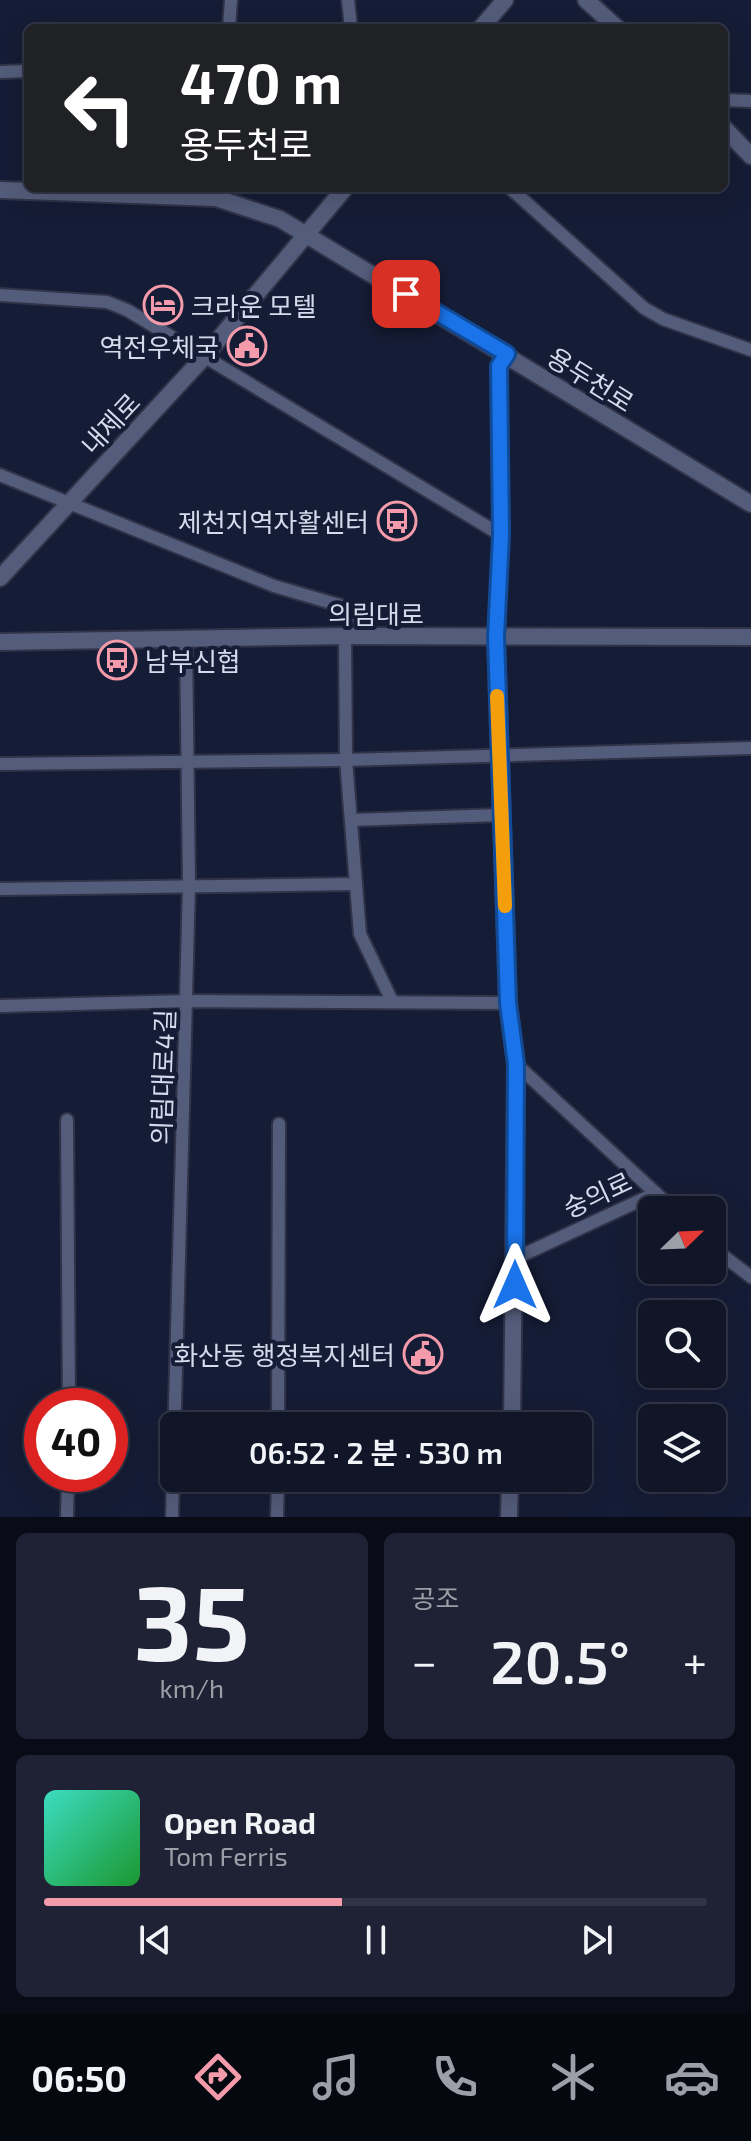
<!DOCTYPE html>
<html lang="ko">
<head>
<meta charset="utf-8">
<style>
	:root { --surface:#101528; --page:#1e2234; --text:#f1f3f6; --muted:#9c9fa8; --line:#303445; --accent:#f39aab }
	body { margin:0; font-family:"Exo 2","Noto Sans KR",sans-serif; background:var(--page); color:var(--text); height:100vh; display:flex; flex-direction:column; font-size:30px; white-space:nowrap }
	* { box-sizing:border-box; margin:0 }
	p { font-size:26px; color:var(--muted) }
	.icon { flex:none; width:44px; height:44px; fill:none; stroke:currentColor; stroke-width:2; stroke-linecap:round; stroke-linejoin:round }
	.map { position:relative; height:1517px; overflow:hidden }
	.drawer { display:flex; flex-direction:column; gap:16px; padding:16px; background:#090c16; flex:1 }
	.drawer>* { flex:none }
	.hud { position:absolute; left:24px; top:24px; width:704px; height:168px; border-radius:12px; box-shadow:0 8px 32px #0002,0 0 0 2px var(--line); background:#202124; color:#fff; overflow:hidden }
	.needle { width:52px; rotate:67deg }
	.buttons { position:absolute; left:638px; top:1196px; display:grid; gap:16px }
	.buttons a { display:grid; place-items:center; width:88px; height:88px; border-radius:12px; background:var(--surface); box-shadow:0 8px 32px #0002,0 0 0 2px var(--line); font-size:40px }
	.speed { position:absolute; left:24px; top:1388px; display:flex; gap:16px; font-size:40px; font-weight:700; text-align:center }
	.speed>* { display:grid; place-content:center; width:104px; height:104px; border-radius:50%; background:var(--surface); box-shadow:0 8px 32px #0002,0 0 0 2px var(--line); line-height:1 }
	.speed .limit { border:12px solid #d22; background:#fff; color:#111 }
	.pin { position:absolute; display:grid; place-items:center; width:68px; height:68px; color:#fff; margin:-34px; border-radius:16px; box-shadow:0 4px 12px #0006 }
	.me { position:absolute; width:88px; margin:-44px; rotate:0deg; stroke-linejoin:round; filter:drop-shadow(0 0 6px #0008) }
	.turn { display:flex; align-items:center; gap:28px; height:168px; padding:0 24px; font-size:36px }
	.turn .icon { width:104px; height:104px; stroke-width:2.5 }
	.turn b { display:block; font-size:56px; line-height:68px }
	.big { font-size:60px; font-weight:600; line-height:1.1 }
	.drawer .tile { flex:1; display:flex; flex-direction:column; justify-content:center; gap:12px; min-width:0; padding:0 28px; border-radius:12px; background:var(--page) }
	.drawer .dial { align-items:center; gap:0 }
	.dial b { font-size:104px; line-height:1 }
	.song { display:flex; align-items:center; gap:24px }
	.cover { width:96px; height:96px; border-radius:12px; background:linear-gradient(135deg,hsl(170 70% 55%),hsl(130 70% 35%)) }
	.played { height:8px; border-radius:4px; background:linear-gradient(90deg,var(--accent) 45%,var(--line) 45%) }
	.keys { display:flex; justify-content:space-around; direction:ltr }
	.heat { display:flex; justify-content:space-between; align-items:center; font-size:44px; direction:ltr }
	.drawer .tiles { flex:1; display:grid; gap:16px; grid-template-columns:1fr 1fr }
	.tile:last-child { grid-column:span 2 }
	.trip { position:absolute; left:160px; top:1412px; width:432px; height:80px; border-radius:12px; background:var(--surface); box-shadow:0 8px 32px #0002,0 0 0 2px var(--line); font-weight:600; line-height:80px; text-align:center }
	.tabs { display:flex; height:128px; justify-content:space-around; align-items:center; background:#060810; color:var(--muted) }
	.tabs .icon { width:56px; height:56px }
	.tabs .active { color:var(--accent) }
	.tabs b { font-size:36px; color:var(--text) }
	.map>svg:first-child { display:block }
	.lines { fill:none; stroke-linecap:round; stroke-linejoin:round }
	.minor-casing { stroke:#313449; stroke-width:16 }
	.tertiary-casing { stroke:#313449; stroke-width:20 }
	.minor { stroke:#535c7a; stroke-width:12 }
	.tertiary { stroke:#535c7a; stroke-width:16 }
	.route-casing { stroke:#114b97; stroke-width:20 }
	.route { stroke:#1a73e8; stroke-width:14 }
	.slow { stroke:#f59e0b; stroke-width:14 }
	.labels { text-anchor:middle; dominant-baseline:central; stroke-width:8; stroke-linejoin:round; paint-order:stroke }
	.poi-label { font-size:26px; fill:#d5dbec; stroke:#151c35; text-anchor:end }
	.street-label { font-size:26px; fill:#d5dbec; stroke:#151c35 }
</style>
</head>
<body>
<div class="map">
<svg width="751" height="1517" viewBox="0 0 751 1517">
	<rect width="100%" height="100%" fill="#151c35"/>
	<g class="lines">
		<defs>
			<g id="minor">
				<polyline points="348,0 351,28"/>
				<polyline points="229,28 231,0"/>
				<polyline points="0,72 28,71"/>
				<polyline points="724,100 751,101"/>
				<polyline points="510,188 644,308 663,319 751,350"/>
				<polyline points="0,295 107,302 127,310 501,535"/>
				<polyline points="0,475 274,586 349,608 373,636"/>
				<polyline points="345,636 346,760 360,934 392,1001"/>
				<polyline points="496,637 501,535 499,366 507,354"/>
				<polyline points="0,764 346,760 751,748"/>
				<polyline points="351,820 501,815"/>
				<polyline points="0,889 354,884"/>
				<polyline points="0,1006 187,1001 508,1003"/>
				<polyline points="516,1064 674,1210"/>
				<polyline points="67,1120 69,1406"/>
				<polyline points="712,1247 751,1277"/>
				<polyline points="514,1259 656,1193"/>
				<polyline points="278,1426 279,1124"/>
				<polyline points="67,1517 68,1474"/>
				<polyline points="172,1517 189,885 186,638"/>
				<polyline points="277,1517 278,1478"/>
			</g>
			<g id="tertiary">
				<polyline points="586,0 617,28"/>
				<polyline points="481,28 505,0"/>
				<polyline points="724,128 751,156"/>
				<polyline points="0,190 216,198 280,219 751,504"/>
				<polyline points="0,578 204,357 345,188"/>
				<polyline points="496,637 508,1003 516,1064 512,1426"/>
				<polyline points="0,642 345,636 751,637"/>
				<polyline points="509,1517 510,1478"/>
			</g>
		</defs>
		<use href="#minor" class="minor-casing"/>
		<use href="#tertiary" class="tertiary-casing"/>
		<use href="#minor" class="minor"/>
		<use href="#tertiary" class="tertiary"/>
	</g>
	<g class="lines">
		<defs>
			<polyline id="route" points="406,294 507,354 499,366 501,535 496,637 508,1003 516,1064 515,1285"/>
		</defs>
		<use href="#route" class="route-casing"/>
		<use href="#route" class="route"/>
		<polyline class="slow" points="497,696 505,906"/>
	</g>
	<defs>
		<symbol id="hotel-ring" viewBox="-11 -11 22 22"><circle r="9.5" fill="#151c35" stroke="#f39aab" stroke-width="1.5"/><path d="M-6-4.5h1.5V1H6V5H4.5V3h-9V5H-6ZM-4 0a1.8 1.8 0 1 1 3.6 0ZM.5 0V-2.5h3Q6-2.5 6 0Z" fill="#f39aab"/></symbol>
		<symbol id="civic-ring" viewBox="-11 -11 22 22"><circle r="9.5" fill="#151c35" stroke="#f39aab" stroke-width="1.5"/><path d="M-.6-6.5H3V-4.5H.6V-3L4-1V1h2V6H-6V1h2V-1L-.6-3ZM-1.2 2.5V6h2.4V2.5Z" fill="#f39aab"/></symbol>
		<symbol id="bus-ring" viewBox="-11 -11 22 22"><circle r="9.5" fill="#151c35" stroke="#f39aab" stroke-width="1.5"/><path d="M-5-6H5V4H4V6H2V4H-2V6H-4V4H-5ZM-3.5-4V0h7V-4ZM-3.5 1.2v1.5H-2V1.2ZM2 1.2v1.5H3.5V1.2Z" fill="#f39aab"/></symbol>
	</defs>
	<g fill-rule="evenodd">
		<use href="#hotel-ring" x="141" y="283" width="44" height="44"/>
		<use href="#civic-ring" x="225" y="324" width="44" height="44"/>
		<use href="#bus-ring" x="375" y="499" width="44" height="44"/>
		<use href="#bus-ring" x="95" y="638" width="44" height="44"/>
		<use href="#civic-ring" x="401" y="1332" width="44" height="44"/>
	</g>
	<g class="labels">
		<g class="poi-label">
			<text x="191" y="305" text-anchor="start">크라운 모텔</text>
			<text x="219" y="346">역전우체국</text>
			<text x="369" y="521">제천지역자활센터</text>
			<text x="145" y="660" text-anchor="start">남부신협</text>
			<text x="395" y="1354">화산동 행정복지센터</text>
		</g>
		<g class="street-label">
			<text transform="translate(591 379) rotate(32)">용두천로</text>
			<text transform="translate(110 423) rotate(-47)">내제로</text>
			<text x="376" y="613">의림대로</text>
			<text transform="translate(162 1077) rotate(-88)">의림대로4길</text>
			<text transform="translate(597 1194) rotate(-25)">숭의로</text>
		</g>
	</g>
</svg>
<div class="buttons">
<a><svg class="needle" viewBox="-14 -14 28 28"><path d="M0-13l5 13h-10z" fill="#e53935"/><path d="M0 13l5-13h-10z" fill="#9c9fa8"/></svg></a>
<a><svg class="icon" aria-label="search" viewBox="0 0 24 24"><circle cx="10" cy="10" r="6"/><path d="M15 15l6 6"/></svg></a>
<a><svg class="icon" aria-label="layers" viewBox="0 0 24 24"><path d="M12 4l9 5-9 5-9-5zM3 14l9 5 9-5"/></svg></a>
</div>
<div class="speed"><div class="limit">40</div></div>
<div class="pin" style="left:406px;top:294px;background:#d93025"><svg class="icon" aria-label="arrive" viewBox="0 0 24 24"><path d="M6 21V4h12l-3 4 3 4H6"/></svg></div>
<svg class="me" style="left:515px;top:1285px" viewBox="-20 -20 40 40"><path d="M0-17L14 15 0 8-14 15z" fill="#1a73e8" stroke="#fff" stroke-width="4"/></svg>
<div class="trip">06:52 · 2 분 · 530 m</div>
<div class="hud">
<div class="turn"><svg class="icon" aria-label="left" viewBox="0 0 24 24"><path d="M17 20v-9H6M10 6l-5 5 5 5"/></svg><div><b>470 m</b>용두천로</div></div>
</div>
</div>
<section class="drawer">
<div class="tiles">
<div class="tile dial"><b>35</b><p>km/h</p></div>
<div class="tile"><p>공조</p>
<div class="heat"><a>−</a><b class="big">20.5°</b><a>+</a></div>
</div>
<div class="tile">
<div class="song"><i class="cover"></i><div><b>Open Road</b><p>Tom Ferris</p></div></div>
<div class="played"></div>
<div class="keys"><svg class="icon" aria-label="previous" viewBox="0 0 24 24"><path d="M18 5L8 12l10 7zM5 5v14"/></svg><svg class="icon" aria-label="pause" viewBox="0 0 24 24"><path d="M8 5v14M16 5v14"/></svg><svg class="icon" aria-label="next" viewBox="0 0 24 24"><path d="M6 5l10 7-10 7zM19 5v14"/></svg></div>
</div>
</div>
</section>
<nav class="tabs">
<b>06:50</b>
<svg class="icon active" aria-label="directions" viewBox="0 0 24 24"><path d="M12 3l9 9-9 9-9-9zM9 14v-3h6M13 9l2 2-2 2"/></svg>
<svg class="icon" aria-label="music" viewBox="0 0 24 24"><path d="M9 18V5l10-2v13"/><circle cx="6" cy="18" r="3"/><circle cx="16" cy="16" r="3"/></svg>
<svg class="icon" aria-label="phone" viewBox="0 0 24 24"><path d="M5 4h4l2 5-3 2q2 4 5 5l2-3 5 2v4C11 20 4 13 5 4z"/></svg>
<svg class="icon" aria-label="climate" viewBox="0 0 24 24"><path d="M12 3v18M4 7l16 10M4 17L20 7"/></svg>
<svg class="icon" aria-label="car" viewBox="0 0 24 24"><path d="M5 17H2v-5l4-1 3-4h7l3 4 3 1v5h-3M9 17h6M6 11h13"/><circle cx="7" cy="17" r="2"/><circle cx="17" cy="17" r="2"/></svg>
</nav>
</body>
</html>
